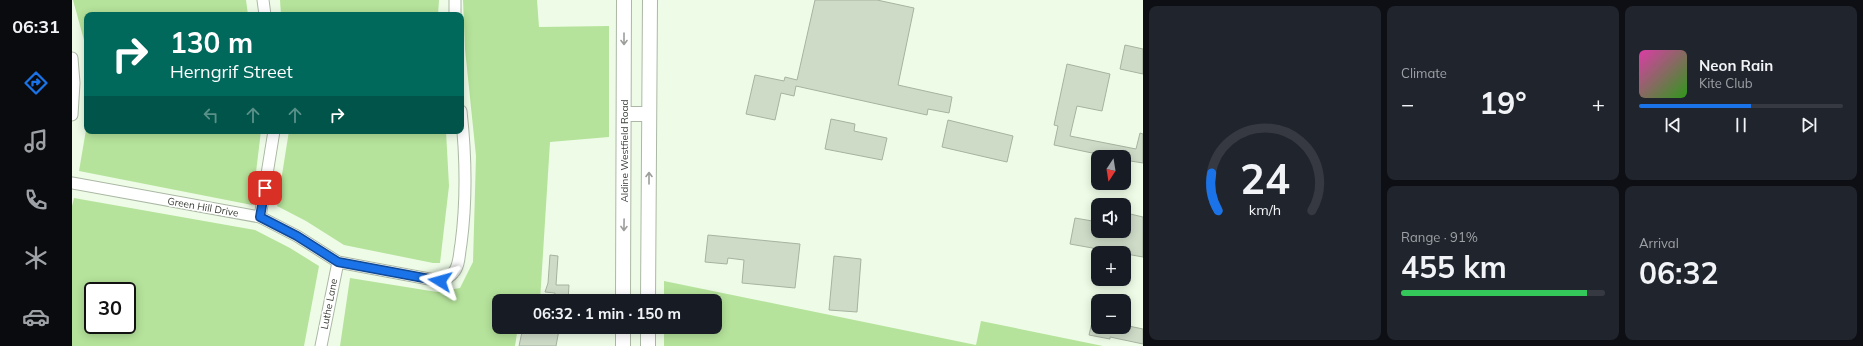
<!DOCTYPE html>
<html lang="en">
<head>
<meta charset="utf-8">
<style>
	:root { --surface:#171b24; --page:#20242c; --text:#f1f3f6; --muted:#9ea1a6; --line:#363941; --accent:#1a73e8 }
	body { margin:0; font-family:Mulish,sans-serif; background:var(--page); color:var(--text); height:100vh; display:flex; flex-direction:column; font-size:15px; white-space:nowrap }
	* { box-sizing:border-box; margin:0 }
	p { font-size:13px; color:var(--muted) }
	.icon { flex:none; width:22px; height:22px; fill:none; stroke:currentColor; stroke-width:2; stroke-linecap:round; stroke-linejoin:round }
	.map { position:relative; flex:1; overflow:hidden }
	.details { display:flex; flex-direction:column; gap:6px; padding:6px; background:#0d0f14; width:720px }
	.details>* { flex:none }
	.hud { position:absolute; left:12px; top:12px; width:380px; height:122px; border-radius:8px; box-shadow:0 2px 10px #0003; background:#00695c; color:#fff; overflow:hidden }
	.needle { width:26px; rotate:192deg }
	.controls { position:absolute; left:1019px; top:150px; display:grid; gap:8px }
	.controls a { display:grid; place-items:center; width:40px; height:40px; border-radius:8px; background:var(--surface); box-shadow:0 2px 10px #0003; font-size:20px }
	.speed { position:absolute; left:12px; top:282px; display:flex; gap:8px; font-size:20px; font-weight:700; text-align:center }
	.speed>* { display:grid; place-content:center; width:52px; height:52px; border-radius:50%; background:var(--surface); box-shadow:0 2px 10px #0003; line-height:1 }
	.speed .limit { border:2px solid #111; border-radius:6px; background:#fff; color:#111 }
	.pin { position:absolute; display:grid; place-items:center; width:34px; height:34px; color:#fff; margin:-17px; border-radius:8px; box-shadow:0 2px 6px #0006 }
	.me { position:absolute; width:44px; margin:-22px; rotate:278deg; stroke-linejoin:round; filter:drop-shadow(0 0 3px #0008) }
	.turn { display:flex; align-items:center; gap:14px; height:84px; padding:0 20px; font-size:18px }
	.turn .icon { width:52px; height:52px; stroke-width:2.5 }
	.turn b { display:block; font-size:28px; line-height:34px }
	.lanes { display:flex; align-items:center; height:38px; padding:0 20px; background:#0003; justify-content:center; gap:20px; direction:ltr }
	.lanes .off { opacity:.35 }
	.big { font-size:30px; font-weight:700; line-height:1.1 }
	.details .tile { flex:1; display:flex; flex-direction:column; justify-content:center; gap:6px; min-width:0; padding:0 14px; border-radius:8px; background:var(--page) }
	.details .dial { align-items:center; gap:0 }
	.dial svg { height:104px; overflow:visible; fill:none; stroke:var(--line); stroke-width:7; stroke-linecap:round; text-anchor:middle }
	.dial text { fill:var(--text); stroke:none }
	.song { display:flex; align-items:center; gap:12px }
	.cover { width:48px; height:48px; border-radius:6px; background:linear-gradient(135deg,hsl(320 70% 55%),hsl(110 70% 35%)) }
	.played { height:4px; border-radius:2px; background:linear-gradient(90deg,var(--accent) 55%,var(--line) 55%) }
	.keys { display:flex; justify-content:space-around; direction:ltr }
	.heat { display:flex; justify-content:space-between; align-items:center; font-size:22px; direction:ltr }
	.charge { height:6px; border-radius:3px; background:linear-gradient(90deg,#34c759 91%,var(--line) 0) }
	.details .tiles { flex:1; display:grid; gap:6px; grid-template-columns:repeat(3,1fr) }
	.tile:first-child { grid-row:span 2 }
	.trip { position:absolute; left:420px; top:294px; width:230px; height:40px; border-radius:8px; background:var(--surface); box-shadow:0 2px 10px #0003; font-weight:700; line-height:40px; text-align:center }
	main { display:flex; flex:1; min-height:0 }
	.dock { display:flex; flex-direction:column; width:72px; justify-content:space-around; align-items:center; background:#090b0e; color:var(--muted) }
	.dock .icon { width:28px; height:28px }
	.dock .active { color:var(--accent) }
	.dock b { font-size:18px; color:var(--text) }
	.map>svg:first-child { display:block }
	.green { fill:#b5e39b; fill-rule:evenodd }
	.building { fill:#cedbc7; stroke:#a7b3a0 }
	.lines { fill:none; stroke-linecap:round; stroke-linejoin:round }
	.minor-casing { stroke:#abb8a5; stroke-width:13 }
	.major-casing { stroke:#abb8a5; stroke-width:16 }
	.minor { stroke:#fff; stroke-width:11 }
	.major { stroke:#fff; stroke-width:14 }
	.oneway { stroke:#9c9e9a }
	.route-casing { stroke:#114b97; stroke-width:10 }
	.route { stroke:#1a73e8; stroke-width:7 }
	.labels { text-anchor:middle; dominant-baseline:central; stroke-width:3.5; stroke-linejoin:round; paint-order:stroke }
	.street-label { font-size:10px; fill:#393e36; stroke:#fff }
</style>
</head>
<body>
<main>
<nav class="dock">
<b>06:31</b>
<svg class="icon active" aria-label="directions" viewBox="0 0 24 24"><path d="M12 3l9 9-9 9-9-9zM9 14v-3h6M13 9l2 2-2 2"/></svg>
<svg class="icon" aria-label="music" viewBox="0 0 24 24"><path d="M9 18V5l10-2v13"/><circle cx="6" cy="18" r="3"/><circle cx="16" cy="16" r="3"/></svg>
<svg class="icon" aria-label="phone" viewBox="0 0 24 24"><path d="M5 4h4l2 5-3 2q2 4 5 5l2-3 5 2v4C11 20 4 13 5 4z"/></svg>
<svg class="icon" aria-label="climate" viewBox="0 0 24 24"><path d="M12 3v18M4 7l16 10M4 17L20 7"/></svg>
<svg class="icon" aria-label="car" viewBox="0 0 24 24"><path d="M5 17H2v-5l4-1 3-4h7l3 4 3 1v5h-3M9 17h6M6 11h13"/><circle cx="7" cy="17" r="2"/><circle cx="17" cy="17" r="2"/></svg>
</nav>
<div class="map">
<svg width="1071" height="346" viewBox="0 0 1071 346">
	<rect width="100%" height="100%" fill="#eefce7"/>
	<g class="green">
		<polygon points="1,0 174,0 176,15 15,15 15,51"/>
		<polygon points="208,0 367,0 366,15 209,15"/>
		<polygon points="391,0 465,0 467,27 537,26 537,137 478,142 468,301 427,301 427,327 446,327 443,346 268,346 278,278 365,292 388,288 401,262 404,156 393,49"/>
		<polygon points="15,124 15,131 189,131 180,205 7,171"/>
		<polygon points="217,131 374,131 377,186 368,263 361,263 272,245 234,221 205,206"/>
		<path d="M2,198L183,230L218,248L247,266L232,346H0V206ZM21,291H55V325H21Z"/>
		<polygon points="592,281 904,345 909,321 1031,346 592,346 592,327 643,327 643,301 592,301"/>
	</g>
	<g class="building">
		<polygon points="743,0 805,0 842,8 826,85 880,97 877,113 856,109 855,115 724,86 722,96 709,93 703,120 674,114 683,75 712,81 713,77 725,80"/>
		<polygon points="1053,45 1071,49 1071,74 1048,69"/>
		<polygon points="995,64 1038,74 1030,111 1005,106 998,136 1064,149 1068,133 1071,134 1071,163 1052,160 1052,157 1039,157 982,145 986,126 982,125"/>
		<polygon points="759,119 783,124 782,131 815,138 810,160 753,149"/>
		<polygon points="876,120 941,136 935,162 870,147"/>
		<polygon points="1054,213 1071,217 1071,257 998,244 1003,218 1026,222 1026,231 1052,231"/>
		<polygon points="636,235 728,244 723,288 670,283 672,260 656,258 655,264 633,262"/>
		<polygon points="478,255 486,256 484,285 497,285 496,301 482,301 483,293 473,292 476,283"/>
		<polygon points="762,256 789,259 785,312 757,310"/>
		<polygon points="1023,310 1026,310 1026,327 1052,327 1052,325 1071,329 1071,344 1038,337 1038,339 1017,335"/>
		<polygon points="451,327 475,327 487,330 484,346 447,346"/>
	</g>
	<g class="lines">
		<defs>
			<g id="minor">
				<polyline points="191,0 193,15"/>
				<polyline points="383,15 383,0"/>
				<polyline points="0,58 2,83 0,115"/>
				<path d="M0,183L188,217L225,236L266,262L368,281C373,279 378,277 381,273C388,266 387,253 389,244C395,199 394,156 389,111"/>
				<polyline points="188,217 202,131"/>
				<polyline points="249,346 266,262"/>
			</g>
			<g id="major">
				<polyline points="553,114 577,114"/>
				<polyline points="551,301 552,0"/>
				<polyline points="576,301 578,0"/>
				<polyline points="576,327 576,346"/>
				<polyline points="551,346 551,327"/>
			</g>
		</defs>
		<use href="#minor" class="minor-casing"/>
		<use href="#major" class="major-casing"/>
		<use href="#minor" class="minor"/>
		<use href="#major" class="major"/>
	</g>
	<defs><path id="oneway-shaft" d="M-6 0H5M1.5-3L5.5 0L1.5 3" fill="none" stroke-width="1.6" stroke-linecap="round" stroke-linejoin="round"/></defs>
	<g class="oneway">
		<use href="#oneway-shaft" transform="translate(552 39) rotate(90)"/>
		<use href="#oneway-shaft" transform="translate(577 178) rotate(-90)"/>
		<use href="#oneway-shaft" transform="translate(552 225) rotate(91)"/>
	</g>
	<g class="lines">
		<defs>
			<polyline id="route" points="193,188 188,217 225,236 266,262 368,281"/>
		</defs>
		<use href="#route" class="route-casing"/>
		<use href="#route" class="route"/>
	</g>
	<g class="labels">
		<g class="street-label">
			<text transform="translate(552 151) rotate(-90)">Aldine Westfield Road</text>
			<text transform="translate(131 207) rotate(10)">Green Hill Drive</text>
			<text transform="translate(257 304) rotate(-79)">Luthe Lane</text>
		</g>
	</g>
</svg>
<div class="controls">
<a><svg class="needle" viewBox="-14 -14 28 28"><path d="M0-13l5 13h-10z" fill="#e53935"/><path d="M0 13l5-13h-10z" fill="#9ea1a6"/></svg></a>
<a><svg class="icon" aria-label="sound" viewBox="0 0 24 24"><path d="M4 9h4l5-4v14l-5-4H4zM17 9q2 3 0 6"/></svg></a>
<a>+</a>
<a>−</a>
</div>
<div class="speed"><div class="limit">30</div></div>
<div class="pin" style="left:193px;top:188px;background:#d93025"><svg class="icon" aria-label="arrive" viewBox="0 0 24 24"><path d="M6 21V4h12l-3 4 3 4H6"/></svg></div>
<svg class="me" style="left:368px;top:281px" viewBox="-20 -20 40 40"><path d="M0-17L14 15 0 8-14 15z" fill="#1a73e8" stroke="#fff" stroke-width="4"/></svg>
<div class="trip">06:32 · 1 min · 150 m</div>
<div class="hud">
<div class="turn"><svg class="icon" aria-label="right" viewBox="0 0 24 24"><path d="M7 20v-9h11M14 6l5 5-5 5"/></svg><div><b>130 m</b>Herngrif Street</div></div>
<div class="lanes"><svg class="icon off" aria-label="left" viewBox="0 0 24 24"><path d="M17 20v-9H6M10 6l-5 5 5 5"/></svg><svg class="icon off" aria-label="ahead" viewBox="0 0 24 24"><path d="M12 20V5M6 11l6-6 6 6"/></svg><svg class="icon off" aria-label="ahead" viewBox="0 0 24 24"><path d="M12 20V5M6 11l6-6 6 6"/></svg><svg class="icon" aria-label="right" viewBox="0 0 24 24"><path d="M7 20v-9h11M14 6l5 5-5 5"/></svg></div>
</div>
</div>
<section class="details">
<div class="tiles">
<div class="tile dial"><svg viewBox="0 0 100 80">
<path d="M14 69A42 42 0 1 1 86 69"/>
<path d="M14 69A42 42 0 0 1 9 40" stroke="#1a73e8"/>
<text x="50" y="56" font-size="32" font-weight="700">24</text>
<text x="50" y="72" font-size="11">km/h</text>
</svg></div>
<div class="tile"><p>Climate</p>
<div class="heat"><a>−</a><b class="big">19°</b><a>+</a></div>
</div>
<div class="tile">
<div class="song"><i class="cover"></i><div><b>Neon Rain</b><p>Kite Club</p></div></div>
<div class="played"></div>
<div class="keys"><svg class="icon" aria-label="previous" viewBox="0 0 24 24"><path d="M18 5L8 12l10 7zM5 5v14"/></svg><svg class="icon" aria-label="pause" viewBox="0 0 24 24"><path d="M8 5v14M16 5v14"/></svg><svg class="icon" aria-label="next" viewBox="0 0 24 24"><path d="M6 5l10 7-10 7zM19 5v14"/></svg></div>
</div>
<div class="tile"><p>Range · 91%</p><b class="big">455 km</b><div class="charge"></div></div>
<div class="tile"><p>Arrival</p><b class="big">06:32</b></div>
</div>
</section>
</main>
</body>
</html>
